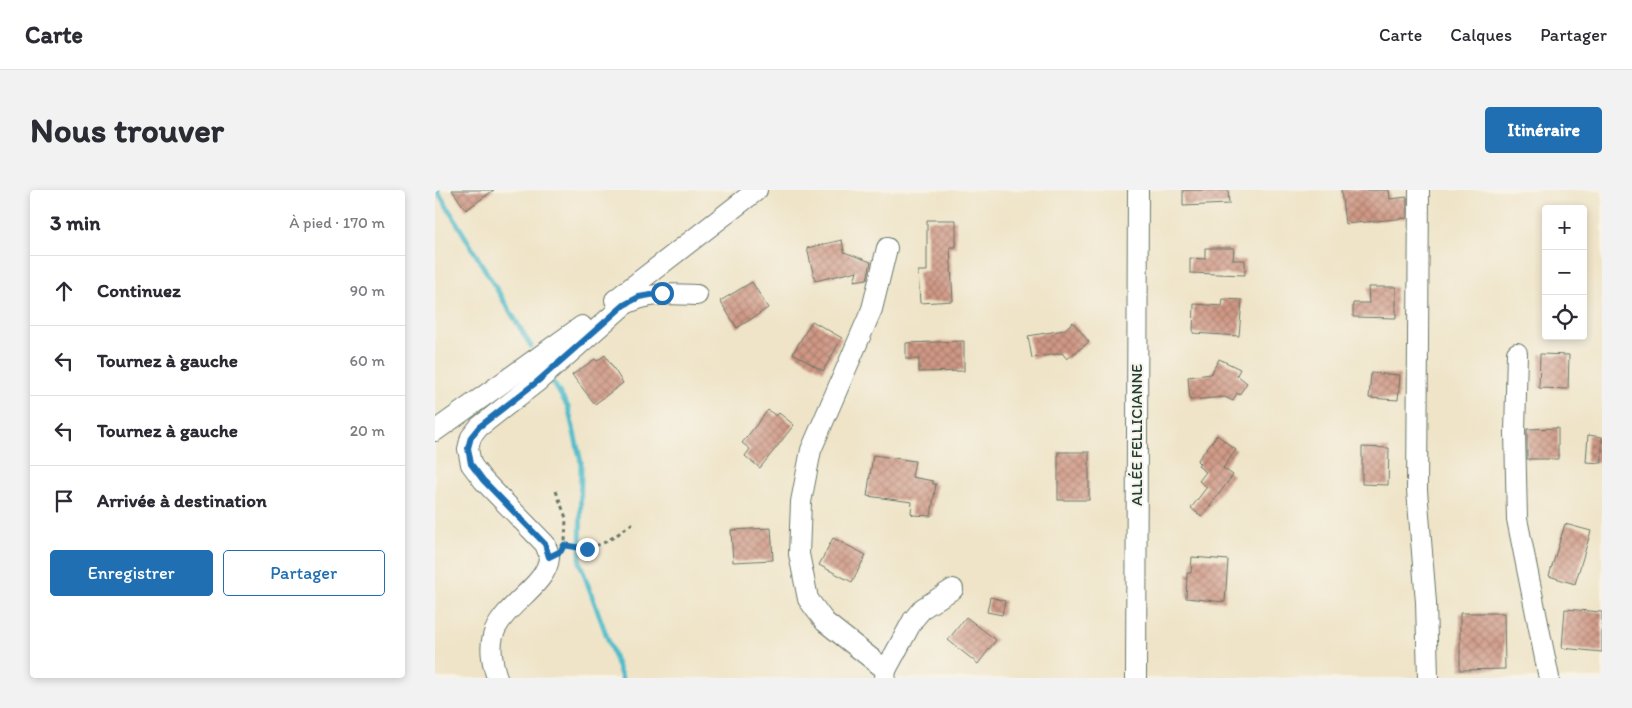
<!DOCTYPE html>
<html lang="fr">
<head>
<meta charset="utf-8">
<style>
  body { margin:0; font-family:Itim,sans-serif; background:#f2f2f3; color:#2b2b33 }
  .controls { position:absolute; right:15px; top:15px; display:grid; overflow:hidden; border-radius:5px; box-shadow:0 2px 8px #0003 }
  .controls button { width:45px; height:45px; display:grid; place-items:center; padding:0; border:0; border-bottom:1px solid #e1e1e2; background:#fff; color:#2b2b33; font:25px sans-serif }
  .stop { position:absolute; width:15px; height:15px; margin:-11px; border:4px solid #1f6fb2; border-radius:50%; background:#fff }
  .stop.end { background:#1f6fb2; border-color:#fff; box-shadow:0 1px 5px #0008 }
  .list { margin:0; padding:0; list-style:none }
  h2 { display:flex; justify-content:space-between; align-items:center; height:65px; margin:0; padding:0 20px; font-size:21px }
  h2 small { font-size:16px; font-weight:400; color:#7c7c81 }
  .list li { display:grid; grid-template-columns:32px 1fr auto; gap:15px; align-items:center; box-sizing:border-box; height:70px; padding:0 20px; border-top:1px solid #e1e1e2 }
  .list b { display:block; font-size:19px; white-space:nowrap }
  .list em { font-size:16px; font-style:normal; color:#7c7c81 }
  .actions { display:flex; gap:10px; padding:15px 20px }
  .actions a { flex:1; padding:11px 0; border:1px solid #1f6fb2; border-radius:5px; text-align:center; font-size:18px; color:#1f6fb2 }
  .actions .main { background:#1f6fb2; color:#fff }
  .icon { flex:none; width:28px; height:28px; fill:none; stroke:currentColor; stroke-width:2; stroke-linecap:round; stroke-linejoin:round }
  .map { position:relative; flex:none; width:1167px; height:488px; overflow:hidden; border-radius:5px }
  header { display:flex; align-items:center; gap:30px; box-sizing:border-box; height:70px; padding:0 25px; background:#fff; border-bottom:1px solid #e1e1e2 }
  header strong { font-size:24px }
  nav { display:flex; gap:28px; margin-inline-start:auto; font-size:18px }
  .intro { display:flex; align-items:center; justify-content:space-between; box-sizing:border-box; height:120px; padding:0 30px }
  h1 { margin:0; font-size:35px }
  .button { padding:12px 22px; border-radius:5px; background:#1f6fb2; color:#fff; font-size:18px; font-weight:700 }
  main { display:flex; gap:30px; padding:0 30px }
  aside { flex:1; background:#fff; border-radius:5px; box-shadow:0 2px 8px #0003 }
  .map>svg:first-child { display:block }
</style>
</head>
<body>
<header>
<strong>Carte</strong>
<nav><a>Carte</a><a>Calques</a><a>Partager</a></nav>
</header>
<div class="intro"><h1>Nous trouver</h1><a class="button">Itinéraire</a></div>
<main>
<aside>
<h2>3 min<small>À pied · 170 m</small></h2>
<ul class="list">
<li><svg class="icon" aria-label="ahead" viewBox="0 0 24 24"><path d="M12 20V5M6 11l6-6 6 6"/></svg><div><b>Continuez</b></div><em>90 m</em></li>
<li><svg class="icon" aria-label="left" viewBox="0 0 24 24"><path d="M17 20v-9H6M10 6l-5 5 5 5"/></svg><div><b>Tournez à gauche</b></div><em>60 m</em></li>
<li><svg class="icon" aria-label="left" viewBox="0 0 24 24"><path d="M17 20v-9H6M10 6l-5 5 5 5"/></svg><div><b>Tournez à gauche</b></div><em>20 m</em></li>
<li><svg class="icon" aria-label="arrive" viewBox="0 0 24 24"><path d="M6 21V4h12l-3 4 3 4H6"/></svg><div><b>Arrivée à destination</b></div></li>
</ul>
<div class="actions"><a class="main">Enregistrer</a><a>Partager</a></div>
</aside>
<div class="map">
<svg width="1167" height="488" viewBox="0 0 1167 488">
  <defs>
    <pattern id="building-cross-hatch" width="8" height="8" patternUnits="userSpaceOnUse" patternTransform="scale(1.25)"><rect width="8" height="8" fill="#d09885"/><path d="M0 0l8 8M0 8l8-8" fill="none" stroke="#a87d6e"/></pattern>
  </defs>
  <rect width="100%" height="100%" fill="#f7f3e8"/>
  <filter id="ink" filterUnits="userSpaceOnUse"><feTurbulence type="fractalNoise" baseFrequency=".02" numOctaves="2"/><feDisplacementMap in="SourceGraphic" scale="10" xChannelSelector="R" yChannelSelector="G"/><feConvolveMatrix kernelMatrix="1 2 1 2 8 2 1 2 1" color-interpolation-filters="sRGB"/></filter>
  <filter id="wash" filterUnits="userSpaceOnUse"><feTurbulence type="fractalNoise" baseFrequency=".0096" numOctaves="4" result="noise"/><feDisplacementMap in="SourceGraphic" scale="20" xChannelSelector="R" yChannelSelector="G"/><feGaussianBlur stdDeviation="1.12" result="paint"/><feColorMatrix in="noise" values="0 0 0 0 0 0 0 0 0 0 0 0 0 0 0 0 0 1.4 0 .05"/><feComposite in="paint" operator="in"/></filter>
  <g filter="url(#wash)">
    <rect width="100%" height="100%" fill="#efe4c8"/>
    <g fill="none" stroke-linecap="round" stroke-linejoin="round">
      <g stroke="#4fbcca" stroke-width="5">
        <path d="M2 0 96 156"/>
        <path d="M118 192 133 217 146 272 145 373 187 488"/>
      </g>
    </g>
    <g id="blocks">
      <g fill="url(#building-cross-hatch)">
        <path d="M17 0H59L31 20Z"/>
        <path d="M748 0H793L794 14 748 16Z"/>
        <path d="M906 0H954L955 9 972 7V28L910 34Z"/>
        <path d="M492 30H521V57H515L518 111 485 113 483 81H492Z"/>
        <path d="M407 50 409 62 436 72 432 89 419 91 422 81 380 91 372 58Z"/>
        <path d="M770 58H799L798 70H810V85L755 83V68L770 69Z"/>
        <path d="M317 92 333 118 302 138 285 111Z"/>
        <path d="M933 97H961V128L918 127V113H934Z"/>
        <path d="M788 109 807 110 804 146 758 143 759 114 787 116Z"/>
        <path d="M377 131 407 148 388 181 358 163Z"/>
        <path d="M638 132 654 152 632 169 627 163 597 168 593 146 629 140Z"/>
        <path d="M529 151V181L484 182V169H471V153Z"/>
        <path d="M1105 164 1134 165 1133 199 1104 198Z"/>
        <path d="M170 165 188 193 160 214 137 185 160 169 162 171Z"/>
        <path d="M784 169 805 179 802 185 812 193 804 205 802 203 798 211 790 207 755 210 753 187 776 184Z"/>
        <path d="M936 183 965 185 963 210 934 208Z"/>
        <path d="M333 220 341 226 344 223 359 235 325 278 310 266 315 259 307 253Z"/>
        <path d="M1123 238V269H1092V239Z"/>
        <path d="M782 245 801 260 788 278 798 285 767 327 756 318 772 297 764 291 771 282 763 276 765 274 762 271Z"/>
        <path d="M1153 245 1167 247V273L1151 272Z"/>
        <path d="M927 257 954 258 953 295 927 294Z"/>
        <rect x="623" y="262" width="31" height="48"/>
        <path d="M438 265 480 271 477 287 498 291V294H501L496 326 478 325 476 323 477 312 432 306Z"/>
        <path d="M1130 334 1156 341 1140 394 1114 386Z"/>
        <path d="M336 338 338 370 298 372 296 340Z"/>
        <path d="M398 348 431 365 417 392 384 375Z"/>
        <path d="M757 367 793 370 790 412 751 408 752 383H756Z"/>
        <path d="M555 407 570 411 567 425 552 422Z"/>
        <path d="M1130 419 1167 422V462L1127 458Z"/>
        <path d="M1025 423H1069L1070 479 1025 480Z"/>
        <path d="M531 427 561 450 543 474 513 450Z"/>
      </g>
    </g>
  </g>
  <g filter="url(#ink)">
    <use href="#blocks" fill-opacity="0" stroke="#687768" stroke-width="1"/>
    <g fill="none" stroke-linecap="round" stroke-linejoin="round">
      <g stroke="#687768" stroke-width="22">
        <g id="minor">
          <path d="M984 0 982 300 991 412 993 488"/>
          <path d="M180 110 322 0"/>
          <path d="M1082 163 1080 242 1082 329 1114 488"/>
          <path d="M0 241 147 136"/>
          <path d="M451 480 390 432 373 409 364 364 366 312 376 260 437 119 452 58"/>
          <path d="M62 488C58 475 54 460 58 446 66 416 112 396 114 368 115 364 111 358 110 354L48 290 36 274 33 259 36 247 44 237 103 191 189 115C213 102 235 104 262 105"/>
          <path d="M450 488 451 480 478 430 488 418 518 399"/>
          <path d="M701 488 703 1"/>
        </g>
      </g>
      <g stroke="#687768" stroke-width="3" stroke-dasharray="4 4" stroke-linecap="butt">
        <path d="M121 301 131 328 130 352"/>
        <path d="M129 355C162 362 172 352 198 333"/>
      </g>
      <use href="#minor" stroke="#fff" stroke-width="20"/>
    </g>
  </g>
  <g fill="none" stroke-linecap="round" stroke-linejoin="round" filter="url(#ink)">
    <path stroke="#1f6fb2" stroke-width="6" d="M152 359 129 355 126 361 114 367 110 354 48 290 36 274 33 258 36 247 44 237 103 191 189 115 204 107 227 103"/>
  </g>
  <g text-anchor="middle" stroke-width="4" stroke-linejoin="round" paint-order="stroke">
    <g font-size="16" fill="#1f3d34" stroke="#f7f3e8">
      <text transform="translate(701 245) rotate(-90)" y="6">ALLÉE FELLICIANNE</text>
    </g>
  </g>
</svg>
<div class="controls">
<button>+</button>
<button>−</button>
<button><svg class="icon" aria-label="locate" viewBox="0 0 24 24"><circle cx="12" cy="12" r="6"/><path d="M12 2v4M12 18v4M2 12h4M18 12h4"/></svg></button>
</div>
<div class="stop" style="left:227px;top:103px"></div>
<div class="stop end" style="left:152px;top:359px"></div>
</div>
</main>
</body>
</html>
